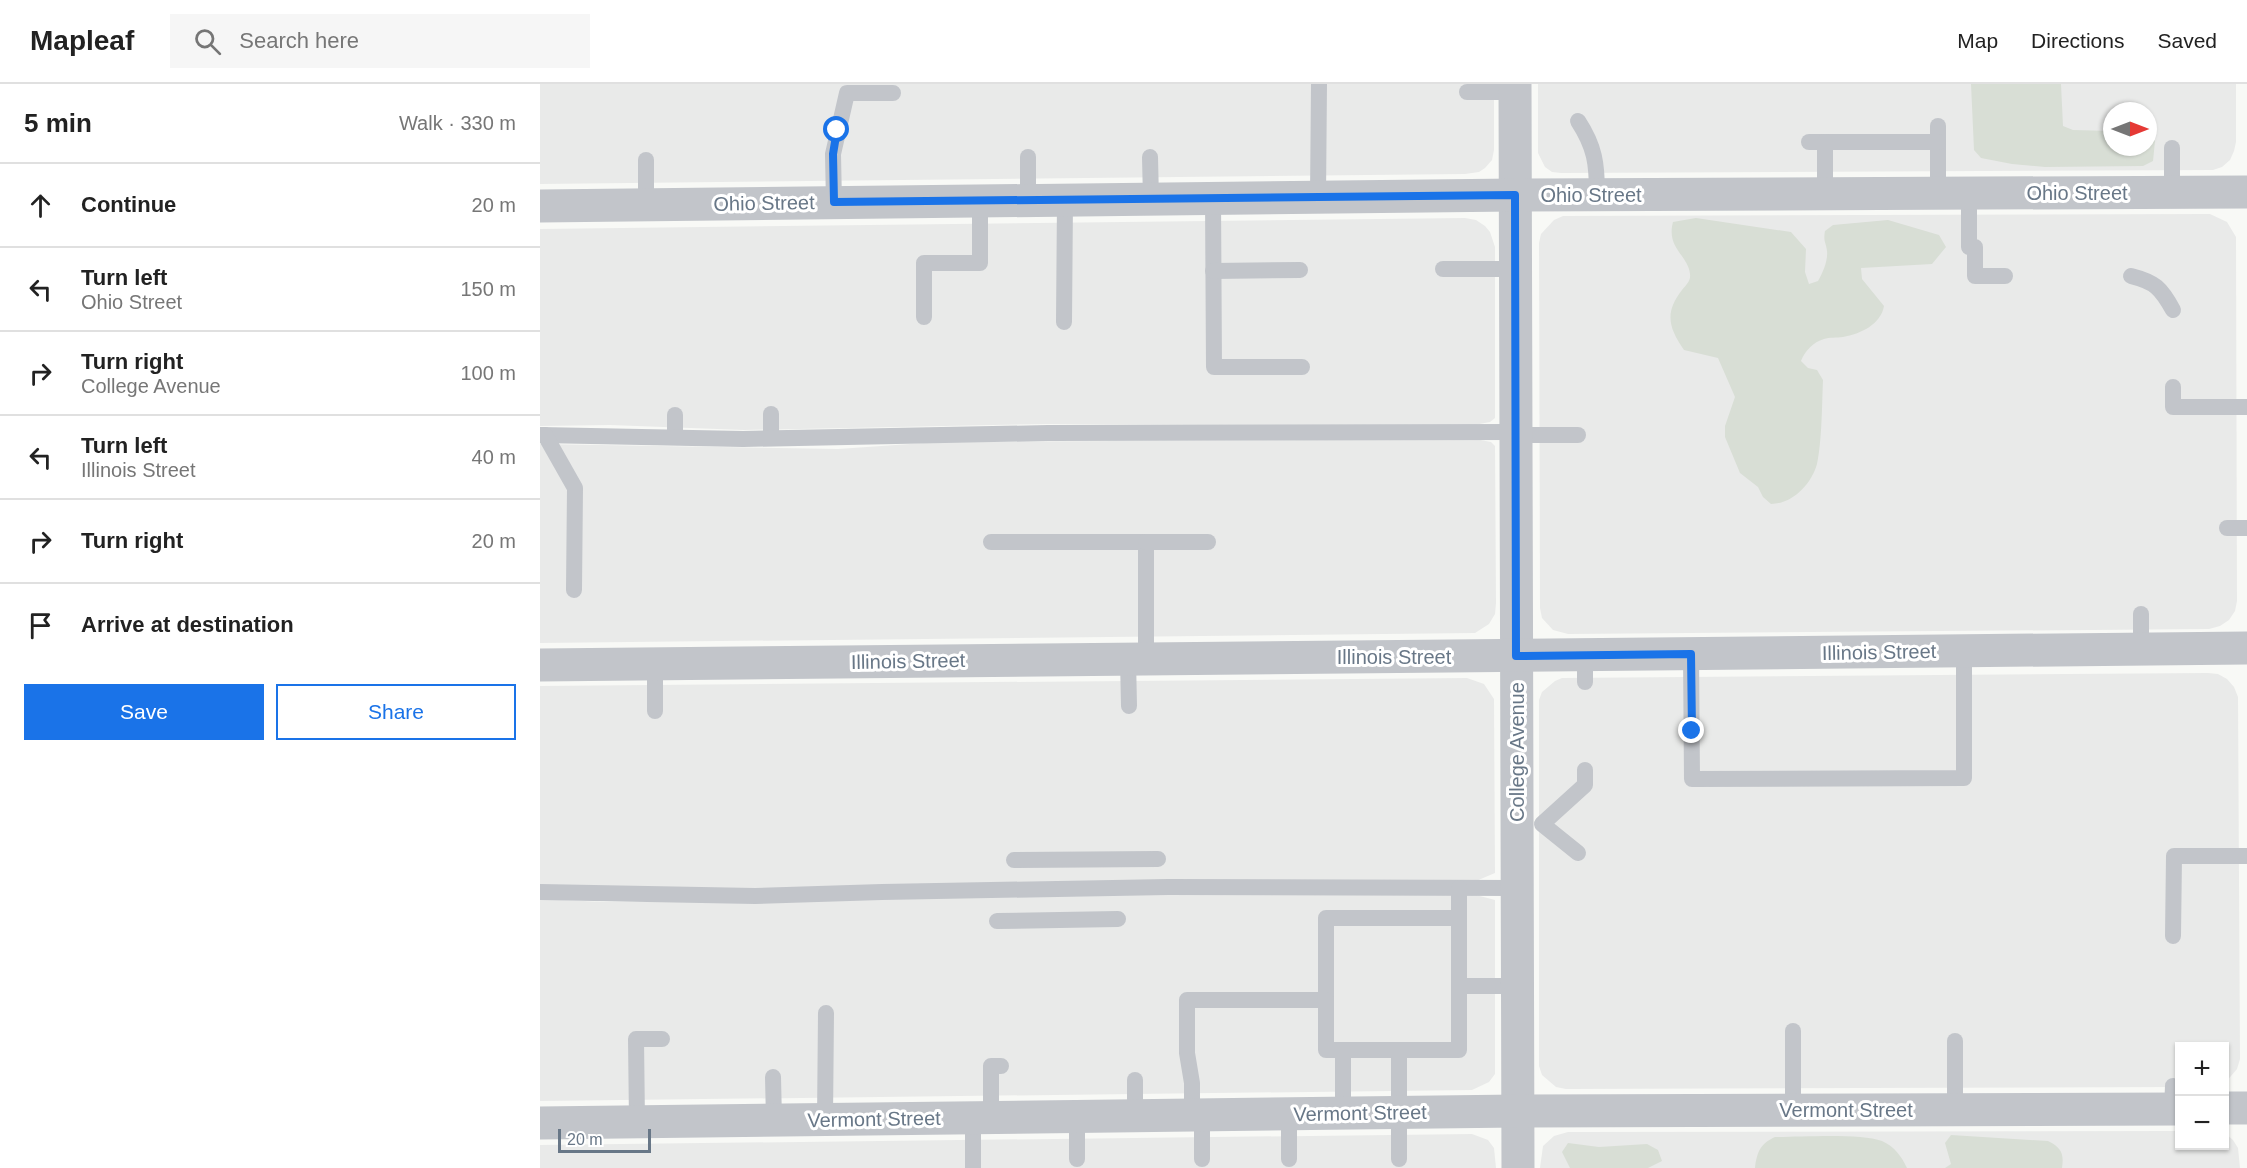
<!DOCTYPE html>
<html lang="en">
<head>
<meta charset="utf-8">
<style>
  body { margin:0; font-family:Helvetica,sans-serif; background:#f6f6f6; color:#222 }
  .controls { position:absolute; right:18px; bottom:18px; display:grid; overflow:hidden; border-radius:0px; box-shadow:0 2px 4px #0004 }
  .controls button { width:54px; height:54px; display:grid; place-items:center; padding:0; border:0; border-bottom:2px solid #e0e0e0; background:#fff; color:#222; font:30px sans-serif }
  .compass { position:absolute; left:1563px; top:18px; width:54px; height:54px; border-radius:50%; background:#fff; box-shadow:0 2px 4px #0004; rotate:90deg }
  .scale { position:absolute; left:18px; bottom:15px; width:93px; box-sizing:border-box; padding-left:6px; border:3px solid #687787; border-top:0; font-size:16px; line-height:21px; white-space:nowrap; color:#687787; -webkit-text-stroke:4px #fff; paint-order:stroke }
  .stop { position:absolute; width:18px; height:18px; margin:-14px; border:4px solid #1a73e8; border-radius:50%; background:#fff }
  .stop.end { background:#1a73e8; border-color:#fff; box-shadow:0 2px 6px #0008 }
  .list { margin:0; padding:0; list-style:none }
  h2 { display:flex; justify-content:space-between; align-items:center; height:78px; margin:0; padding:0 24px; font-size:26px }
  h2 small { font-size:20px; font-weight:400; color:#767676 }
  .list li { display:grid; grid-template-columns:39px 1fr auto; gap:18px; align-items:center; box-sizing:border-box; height:84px; padding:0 24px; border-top:2px solid #e0e0e0 }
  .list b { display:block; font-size:22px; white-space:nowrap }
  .list p { margin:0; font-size:20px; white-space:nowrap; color:#767676 }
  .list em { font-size:20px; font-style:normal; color:#767676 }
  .actions { display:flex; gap:12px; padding:18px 24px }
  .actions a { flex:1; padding:14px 0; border:2px solid #1a73e8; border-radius:0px; text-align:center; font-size:21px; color:#1a73e8 }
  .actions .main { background:#1a73e8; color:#fff }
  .icon { flex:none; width:33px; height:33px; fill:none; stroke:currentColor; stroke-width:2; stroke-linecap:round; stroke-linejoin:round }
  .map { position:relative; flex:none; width:1707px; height:1084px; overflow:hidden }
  header { display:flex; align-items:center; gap:36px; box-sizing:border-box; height:84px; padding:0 30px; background:#fff; border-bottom:2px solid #e0e0e0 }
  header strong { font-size:28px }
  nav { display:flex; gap:33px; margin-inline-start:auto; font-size:21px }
  .search { width:420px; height:54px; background:#f6f6f6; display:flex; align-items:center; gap:15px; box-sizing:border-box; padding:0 21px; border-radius:0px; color:#767676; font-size:22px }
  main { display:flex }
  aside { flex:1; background:#fff }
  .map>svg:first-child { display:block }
</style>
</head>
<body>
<header>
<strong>Mapleaf</strong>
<div class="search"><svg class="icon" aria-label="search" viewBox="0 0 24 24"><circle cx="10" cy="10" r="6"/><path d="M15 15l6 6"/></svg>Search here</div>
<nav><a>Map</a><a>Directions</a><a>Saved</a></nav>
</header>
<main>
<aside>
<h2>5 min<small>Walk · 330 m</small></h2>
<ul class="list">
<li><svg class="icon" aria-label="ahead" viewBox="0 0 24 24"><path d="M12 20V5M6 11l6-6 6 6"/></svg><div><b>Continue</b></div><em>20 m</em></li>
<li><svg class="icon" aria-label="left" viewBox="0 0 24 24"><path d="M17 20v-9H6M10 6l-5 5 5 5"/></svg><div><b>Turn left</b><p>Ohio Street</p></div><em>150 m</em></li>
<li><svg class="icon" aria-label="right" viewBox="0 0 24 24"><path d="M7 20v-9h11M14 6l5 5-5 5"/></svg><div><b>Turn right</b><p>College Avenue</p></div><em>100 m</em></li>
<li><svg class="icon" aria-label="left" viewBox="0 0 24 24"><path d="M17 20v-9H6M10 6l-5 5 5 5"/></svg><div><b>Turn left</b><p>Illinois Street</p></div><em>40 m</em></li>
<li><svg class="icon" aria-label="right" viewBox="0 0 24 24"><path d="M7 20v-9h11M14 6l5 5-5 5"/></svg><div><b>Turn right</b></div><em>20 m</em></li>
<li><svg class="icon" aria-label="arrive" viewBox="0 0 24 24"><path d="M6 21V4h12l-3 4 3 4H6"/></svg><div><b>Arrive at destination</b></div></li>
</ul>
<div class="actions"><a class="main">Save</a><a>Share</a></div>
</aside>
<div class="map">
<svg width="1707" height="1084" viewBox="0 0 1707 1084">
  <rect width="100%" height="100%" fill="#f8f9f6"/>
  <g fill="#e9eae9" fill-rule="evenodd">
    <path d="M0 0H954V66L952 76 945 84 939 88 925 90 0 100Z"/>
    <path d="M998 0H1696V58L1694 67 1690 76 1682 83 1673 86 1021 89 1012 88 1005 83 998 69ZM1572 27H1608V63H1572Z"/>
    <path d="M1670 130 1687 138 1696 153 1697 517 1695 527 1689 536 1680 542 1669 545 1028 550 1013 546 1002 534 1000 524 999 159 1001 150 1014 136 1023 132Z"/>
    <path d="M925 134 936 136 945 142 950 148 955 163V334L950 338 934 341 805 342 507 340 204 346 70 341 0 342V145Z"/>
    <path d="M935 355 951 358 955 362 956 519 955 530 949 540 935 549 0 559V360L298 365 399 358Z"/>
    <path d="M1668 589 1678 590 1687 595 1694 603 1698 613 1700 975 1697 985 1685 999 1684 962H1640L1639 1003 1026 1005 1016 1003 1002 991 999 982V616L1002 608 1015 597 1022 594Z"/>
    <path d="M927 594 944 600 954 615 955 789 936 797 215 806 0 801V602Z"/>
    <path d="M627 809 936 811 955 816V990L949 998 932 1006 0 1017V815L64 818H216Z"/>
    <path d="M1639 1047 1640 1062H1684L1686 1050 1693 1056 1698 1064 1700 1084H1000L1003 1062 1014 1052 1028 1048Z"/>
    <path d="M932 1050 948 1056 954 1064 956 1084H0V1061Z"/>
  </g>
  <g fill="#d8ded5">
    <path d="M1431 0H1521L1523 42 1533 46 1572 47V63H1608V48L1615 57 1613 77 1603 82 1505 83 1472 80 1441 74 1434 66Z"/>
    <path d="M1156 134 1251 148 1266 165 1265 188 1269 200 1278 197C1283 188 1288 177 1287 167 1286 158 1283 158 1285 147L1293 141 1348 136 1399 151 1406 163 1392 180 1321 184 1322 195 1344 222C1341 240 1321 250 1303 253 1297 254 1289 253 1284 255 1273 258 1265 267 1261 277L1268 284 1277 286 1283 296C1282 319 1282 358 1277 380 1271 401 1252 420 1231 420L1223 413 1218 403 1200 389 1185 353V342L1195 313 1178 274 1144 266C1129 244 1124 229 1142 206 1146 201 1151 197 1150 190 1148 171 1126 164 1133 138Z"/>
    <path d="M1411 1051 1508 1057C1522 1064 1524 1070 1522 1084H1405L1411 1080 1405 1059Z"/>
    <path d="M1235 1053C1261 1053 1321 1049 1342 1057 1354 1062 1362 1073 1367 1084H1215C1217 1068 1220 1060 1235 1053Z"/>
    <path d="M1028 1059 1059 1063 1107 1060 1118 1066 1122 1077 1108 1084H1030L1022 1068Z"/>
  </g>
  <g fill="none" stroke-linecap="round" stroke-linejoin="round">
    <g stroke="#c2c5ca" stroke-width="16">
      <path d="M927 8H975"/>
      <path d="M1038 37C1055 63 1057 80 1057 110"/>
      <path d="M1398 42V109"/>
      <path d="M1269 58H1398"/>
      <path d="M1285 58V110"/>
      <path d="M1632 64V108"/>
      <path d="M488 73V116"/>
      <path d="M610 73 611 115"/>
      <path d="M106 76V121"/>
      <path d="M1429 109V163H1435V192H1465"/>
      <path d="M778 113 779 0"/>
      <path d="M673 114 674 283H762"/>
      <path d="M294 119 293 70 307 9H353"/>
      <path d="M903 185H975"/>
      <path d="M673 187 760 186"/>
      <path d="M1591 192C1615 198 1621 204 1633 226"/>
      <path d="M384 233V179H440V117"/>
      <path d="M524 238 525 116"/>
      <path d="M1633 303V323H1707"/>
      <path d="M231 330V354"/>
      <path d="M135 331V353"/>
      <path d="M0 351 203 355 508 349 976 348"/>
      <path d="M5 351 35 404 34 506"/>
      <path d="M976 351H1038"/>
      <path d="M1687 444H1707"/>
      <path d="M451 458H606V575"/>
      <path d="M606 458H668"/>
      <path d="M1601 530V565"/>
      <path d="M1151 570 1152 695 1424 694V567"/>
      <path d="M1045 571V598"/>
      <path d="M588 575 589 622"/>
      <path d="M115 579V627"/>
      <path d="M1038 769 1002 740 1045 701V686"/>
      <path d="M474 776 618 775"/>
      <path d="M0 808 215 812 342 808 628 803 977 804"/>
      <path d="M457 837 578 835"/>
      <path d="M1633 852 1634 772H1707"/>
      <path d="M919 902H977"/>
      <path d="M786 916V834H919"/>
      <path d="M803 966V1029"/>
      <path d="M859 966V1075"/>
      <path d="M233 993 234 1036"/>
      <path d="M595 996V1032"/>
      <path d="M1415 1025V957"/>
      <path d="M1632 1025 1633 1002"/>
      <path d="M1253 1026V947"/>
      <path d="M749 1030V1075"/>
      <path d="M652 1031V999L647 969V916H786V966H919V804"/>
      <path d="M662 1031V1075"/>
      <path d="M537 1033V1075"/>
      <path d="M451 1034V982H461"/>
      <path d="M285 1036 286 929"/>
      <path d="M97 1038 96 955H122"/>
      <path d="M433 1084V1034"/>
    </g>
    <g stroke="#c2c5ca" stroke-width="33">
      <path d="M975 0 978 1084"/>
      <path d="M0 122 975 111 1707 108"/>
      <path d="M0 581 1707 564"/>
      <path d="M1684 1024H1707"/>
      <path d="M0 1039 978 1027 1640 1025"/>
    </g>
  </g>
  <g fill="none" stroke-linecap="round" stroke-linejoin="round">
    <path stroke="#1a73e8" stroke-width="8" d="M297 46 293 70 294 118 975 111 976 572 1151 570 1152 647"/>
  </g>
  <g text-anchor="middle" stroke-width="6" stroke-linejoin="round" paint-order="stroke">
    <g font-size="20" fill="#687787" stroke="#fff">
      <text x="1537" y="116">Ohio Street</text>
      <text x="1051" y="118">Ohio Street</text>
      <text transform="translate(224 119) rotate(-1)" y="7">Ohio Street</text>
      <text transform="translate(1339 568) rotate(-1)" y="7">Illinois Street</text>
      <text x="854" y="580">Illinois Street</text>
      <text transform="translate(368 577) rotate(-1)" y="7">Illinois Street</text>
      <text transform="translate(977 668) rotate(-90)" y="7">College Avenue</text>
      <text x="1306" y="1033">Vermont Street</text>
      <text transform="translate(820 1029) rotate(-1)" y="7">Vermont Street</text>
      <text transform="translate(334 1035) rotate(-1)" y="7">Vermont Street</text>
    </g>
  </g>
</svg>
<div class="controls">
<button>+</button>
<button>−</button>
</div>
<svg class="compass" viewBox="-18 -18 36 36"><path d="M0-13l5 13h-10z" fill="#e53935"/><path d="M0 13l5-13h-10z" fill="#767676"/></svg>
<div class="scale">20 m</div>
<div class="stop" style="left:297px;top:46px"></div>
<div class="stop end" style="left:1152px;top:647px"></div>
</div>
</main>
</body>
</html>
